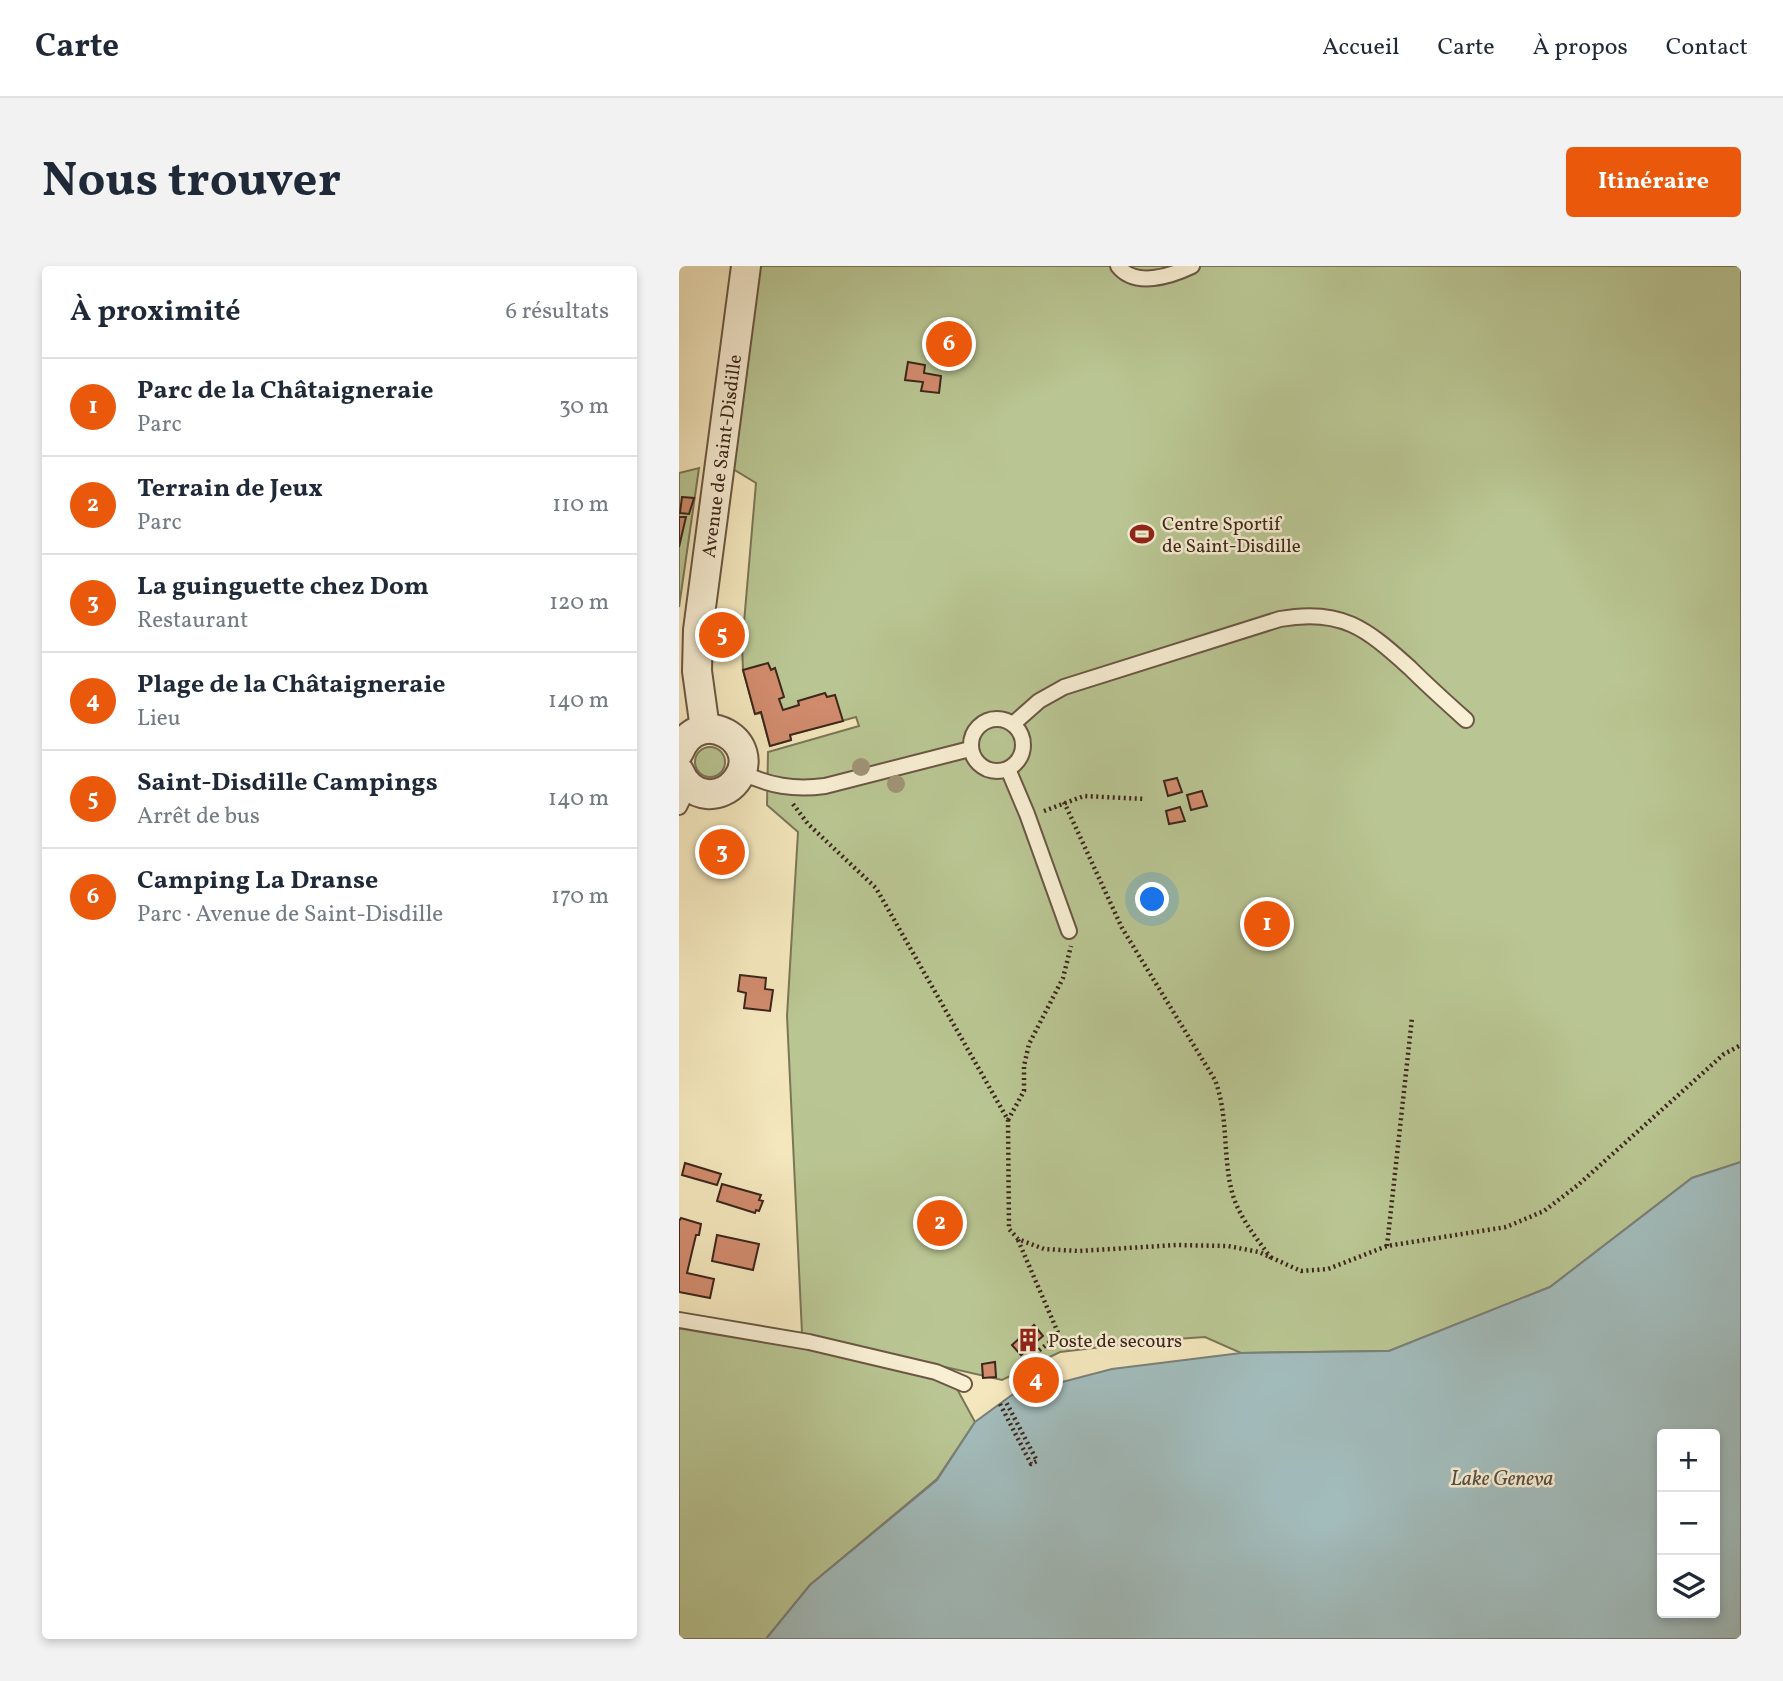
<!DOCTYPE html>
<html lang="fr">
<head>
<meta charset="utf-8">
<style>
  body { margin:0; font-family:Vollkorn,serif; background:#f2f2f3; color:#1f2937 }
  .controls { position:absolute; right:21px; bottom:21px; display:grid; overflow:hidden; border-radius:7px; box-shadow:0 4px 10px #0003 }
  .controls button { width:63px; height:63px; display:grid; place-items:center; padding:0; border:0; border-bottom:2px solid #e0e1e3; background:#fff; color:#1f2937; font:35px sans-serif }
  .you { position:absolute; left:474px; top:634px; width:24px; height:24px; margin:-18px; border:5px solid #fff; border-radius:50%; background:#1a73e8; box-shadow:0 0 0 10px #1a73e833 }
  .badge { display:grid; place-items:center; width:46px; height:46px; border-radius:50%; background:#ea580c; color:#fff; font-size:23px; font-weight:700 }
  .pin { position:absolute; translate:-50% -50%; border:4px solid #fff; box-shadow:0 2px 7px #0006 }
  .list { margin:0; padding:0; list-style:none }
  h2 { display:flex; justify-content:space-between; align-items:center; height:91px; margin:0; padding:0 28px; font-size:30px }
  h2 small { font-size:23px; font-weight:400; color:#747a83 }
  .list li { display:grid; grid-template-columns:46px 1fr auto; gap:21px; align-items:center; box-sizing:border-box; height:98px; padding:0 28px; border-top:2px solid #e0e1e3 }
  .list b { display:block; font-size:26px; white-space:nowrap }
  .list p { margin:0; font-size:23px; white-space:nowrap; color:#747a83 }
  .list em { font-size:23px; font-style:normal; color:#747a83 }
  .icon { flex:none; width:38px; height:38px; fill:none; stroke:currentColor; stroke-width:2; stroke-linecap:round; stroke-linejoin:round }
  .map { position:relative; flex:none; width:1062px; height:1373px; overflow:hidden; border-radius:7px }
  header { display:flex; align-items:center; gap:42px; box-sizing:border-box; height:98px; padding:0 35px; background:#fff; border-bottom:2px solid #e0e1e3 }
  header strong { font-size:33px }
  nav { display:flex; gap:38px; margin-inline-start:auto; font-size:24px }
  .intro { display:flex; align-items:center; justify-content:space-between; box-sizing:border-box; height:168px; padding:0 42px }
  h1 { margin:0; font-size:49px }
  .button { padding:18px 32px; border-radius:7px; background:#ea580c; color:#fff; font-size:24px; font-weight:700 }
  main { display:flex; gap:42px; padding:0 42px }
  aside { flex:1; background:#fff; border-radius:7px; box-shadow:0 4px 10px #0003 }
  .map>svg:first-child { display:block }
</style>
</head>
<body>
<header>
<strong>Carte</strong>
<nav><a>Accueil</a><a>Carte</a><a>À propos</a><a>Contact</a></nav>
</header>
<div class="intro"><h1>Nous trouver</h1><a class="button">Itinéraire</a></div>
<main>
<aside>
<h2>À proximité<small>6 résultats</small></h2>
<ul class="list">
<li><span class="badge">1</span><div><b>Parc de la Châtaigneraie</b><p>Parc</p></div><em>30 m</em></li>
<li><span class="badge">2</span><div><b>Terrain de Jeux</b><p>Parc</p></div><em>110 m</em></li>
<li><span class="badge">3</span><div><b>La guinguette chez Dom</b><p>Restaurant</p></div><em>120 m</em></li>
<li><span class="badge">4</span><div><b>Plage de la Châtaigneraie</b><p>Lieu</p></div><em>140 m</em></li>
<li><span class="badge">5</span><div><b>Saint-Disdille Campings</b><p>Arrêt de bus</p></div><em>140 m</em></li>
<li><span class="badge">6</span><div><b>Camping La Dranse</b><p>Parc · Avenue de Saint-Disdille</p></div><em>170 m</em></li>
</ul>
</aside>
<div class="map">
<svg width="1062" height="1373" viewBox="0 0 1062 1373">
  <rect width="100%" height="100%" fill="#f4e7bd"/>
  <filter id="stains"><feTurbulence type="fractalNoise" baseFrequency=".00286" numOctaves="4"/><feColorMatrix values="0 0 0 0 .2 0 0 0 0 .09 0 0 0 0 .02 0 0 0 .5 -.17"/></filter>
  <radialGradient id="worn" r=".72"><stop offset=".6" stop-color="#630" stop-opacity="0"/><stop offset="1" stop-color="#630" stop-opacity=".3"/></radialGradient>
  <g fill="#b9c693" stroke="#7b7658" stroke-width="2">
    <path d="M81 0H1062V896L1013 912 871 1021 710 1085 562 1087 526 1071 482 1074 381 1086 323 1114 266 1101 296 1156 258 1213 131 1319 87 1373H0V1056L123 1067 108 750 119 566 88 539 89 486 180 460 177 451 111 469 112 474 91 480 82 447 76 448 64 404 63 380 77 217 54 203Z"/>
    <path d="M20 202 0 341V207Z"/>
    <circle cx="31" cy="496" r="15"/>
  </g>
  <path fill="#a2bcbc" stroke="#7a807c" stroke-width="2" fill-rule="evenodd" d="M1062 896V1373H87L131 1319 258 1214 296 1156 333 1129 433 1103 562 1087 710 1085 871 1021 1013 912ZM983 1168H1036V1347H983Z"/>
  <g fill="#d18c6e" stroke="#3d271c" stroke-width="2">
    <path d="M229 96 246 99 245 107 262 110 260 127 242 125 244 116 226 114Z"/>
    <path d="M3 231 15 232 10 248 1 247Z"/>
    <path d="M0 251H7L0 281Z"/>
    <path d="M89 397 92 404 96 402 105 431 100 433 104 444 120 439 119 435 146 427 148 431 156 429 164 455 111 469 112 474 91 480 82 446 76 448 64 404Z"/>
    <path d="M498 512 503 526 489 530 485 515Z"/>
    <path d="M523 525 528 540 512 544 508 529Z"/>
    <path d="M501 541 506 555 490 558 487 545Z"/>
    <path d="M61 709 87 712 86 723 94 724 91 745 65 742 67 727 59 725Z"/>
    <path d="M6 897 42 908 38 919 3 909Z"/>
    <path d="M43 918 82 929 80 934 84 935 80 945 77 944 76 947 38 935Z"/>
    <path d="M2 952 22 958 20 969H17L8 1007 35 1013 31 1032 0 1026V955Z"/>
    <path d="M38 969 80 978 74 1004 33 995Z"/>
    <path d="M355 1059 364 1070 342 1089 333 1079Z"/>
    <path d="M316 1096 317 1111 304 1112 303 1098Z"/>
  </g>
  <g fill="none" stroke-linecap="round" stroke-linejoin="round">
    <g stroke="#6b5744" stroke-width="18">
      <g id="lane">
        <path d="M439 0C456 22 492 10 513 0"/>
        <circle cx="318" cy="479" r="26"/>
        <path d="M334 458 360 435 385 421 601 353C662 342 687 362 731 402 749 420 768 437 787 454"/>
        <path d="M329 503 348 548 390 665"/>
        <path d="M62 506C90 520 115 524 146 520L291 483"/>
        <path d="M0 541 5 531 15 524"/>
        <path d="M0 1054 130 1076 257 1106 285 1118"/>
      </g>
    </g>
    <g stroke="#6b5744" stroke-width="32">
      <g id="street">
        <path id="s1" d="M26 463 18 405 19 364 67 0"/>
        <path d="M0 486C20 436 87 477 57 515 50 524 39 529 28 528 14 527 5 517 0 505"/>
      </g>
    </g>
    <g stroke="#3d271c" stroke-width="4.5" stroke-dasharray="2 3.5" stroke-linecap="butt">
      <path d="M385 536 443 662 536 814C549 848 544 887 552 922 558 949 576 970 592 992"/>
      <path d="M114 538 129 558 197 622 329 854 330 963 339 973 365 983 400 985 497 979 549 980 580 986 622 1005 649 1003 708 980 827 961 865 945 899 919 1045 788 1062 779"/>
      <path d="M365 545 405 530 466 533"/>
      <path d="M329 854 345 825V800L350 778 384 712 392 680"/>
      <path d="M339 974 380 1069 350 1092 352 1100"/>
      <path d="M708 980 733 752"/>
      <path d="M321 1138 352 1198 358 1195 326 1134"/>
    </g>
    <use href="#lane" stroke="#f8efd4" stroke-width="14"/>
    <use href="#street" stroke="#f8efd4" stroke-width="28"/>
  </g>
  <g fill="#a09375">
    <circle cx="182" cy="501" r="9"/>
    <circle cx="217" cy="518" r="9"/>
  </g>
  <defs>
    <g id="stadium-bare" transform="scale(1.89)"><path d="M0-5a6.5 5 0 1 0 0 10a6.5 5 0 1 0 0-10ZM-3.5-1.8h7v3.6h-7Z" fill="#8f2418" stroke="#f8efd4" stroke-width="2.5" paint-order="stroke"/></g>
    <g id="building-bare" transform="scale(1.89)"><path d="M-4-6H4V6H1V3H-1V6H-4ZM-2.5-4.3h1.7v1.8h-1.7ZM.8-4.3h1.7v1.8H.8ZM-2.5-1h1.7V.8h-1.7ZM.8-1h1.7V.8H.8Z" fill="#8f2418" stroke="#f8efd4" stroke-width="2.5" paint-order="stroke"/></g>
  </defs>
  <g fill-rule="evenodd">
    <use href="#stadium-bare" x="463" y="268"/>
    <use href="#building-bare" x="349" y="1074"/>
  </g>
  <g text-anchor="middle" stroke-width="5" stroke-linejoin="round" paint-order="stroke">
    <g font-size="19" fill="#3d271c" stroke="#f8efd4">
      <text dy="7" stroke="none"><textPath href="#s1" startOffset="275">Avenue de Saint-Disdille</textPath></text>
    </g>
    <g font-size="19" fill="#3d271c" stroke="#f8efd4" text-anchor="start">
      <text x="483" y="264">Centre Sportif<tspan x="483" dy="22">de Saint-Disdille</tspan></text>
      <text x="369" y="1081">Poste de secours</text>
    </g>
    <g font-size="21" font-style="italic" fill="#564c44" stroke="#f8efd4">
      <text x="823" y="1219">Lake Geneva</text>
    </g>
  </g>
  <rect width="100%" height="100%" filter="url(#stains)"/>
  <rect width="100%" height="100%" fill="url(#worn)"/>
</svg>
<div class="controls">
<button>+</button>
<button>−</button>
<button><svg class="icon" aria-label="layers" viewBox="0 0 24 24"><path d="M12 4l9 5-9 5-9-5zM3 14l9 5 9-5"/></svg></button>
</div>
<div class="you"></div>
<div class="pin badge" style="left:588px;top:658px">1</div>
<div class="pin badge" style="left:261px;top:957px">2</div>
<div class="pin badge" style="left:43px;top:586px">3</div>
<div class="pin badge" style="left:357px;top:1114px">4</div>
<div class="pin badge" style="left:43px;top:369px">5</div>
<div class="pin badge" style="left:270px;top:78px">6</div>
</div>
</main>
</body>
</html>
